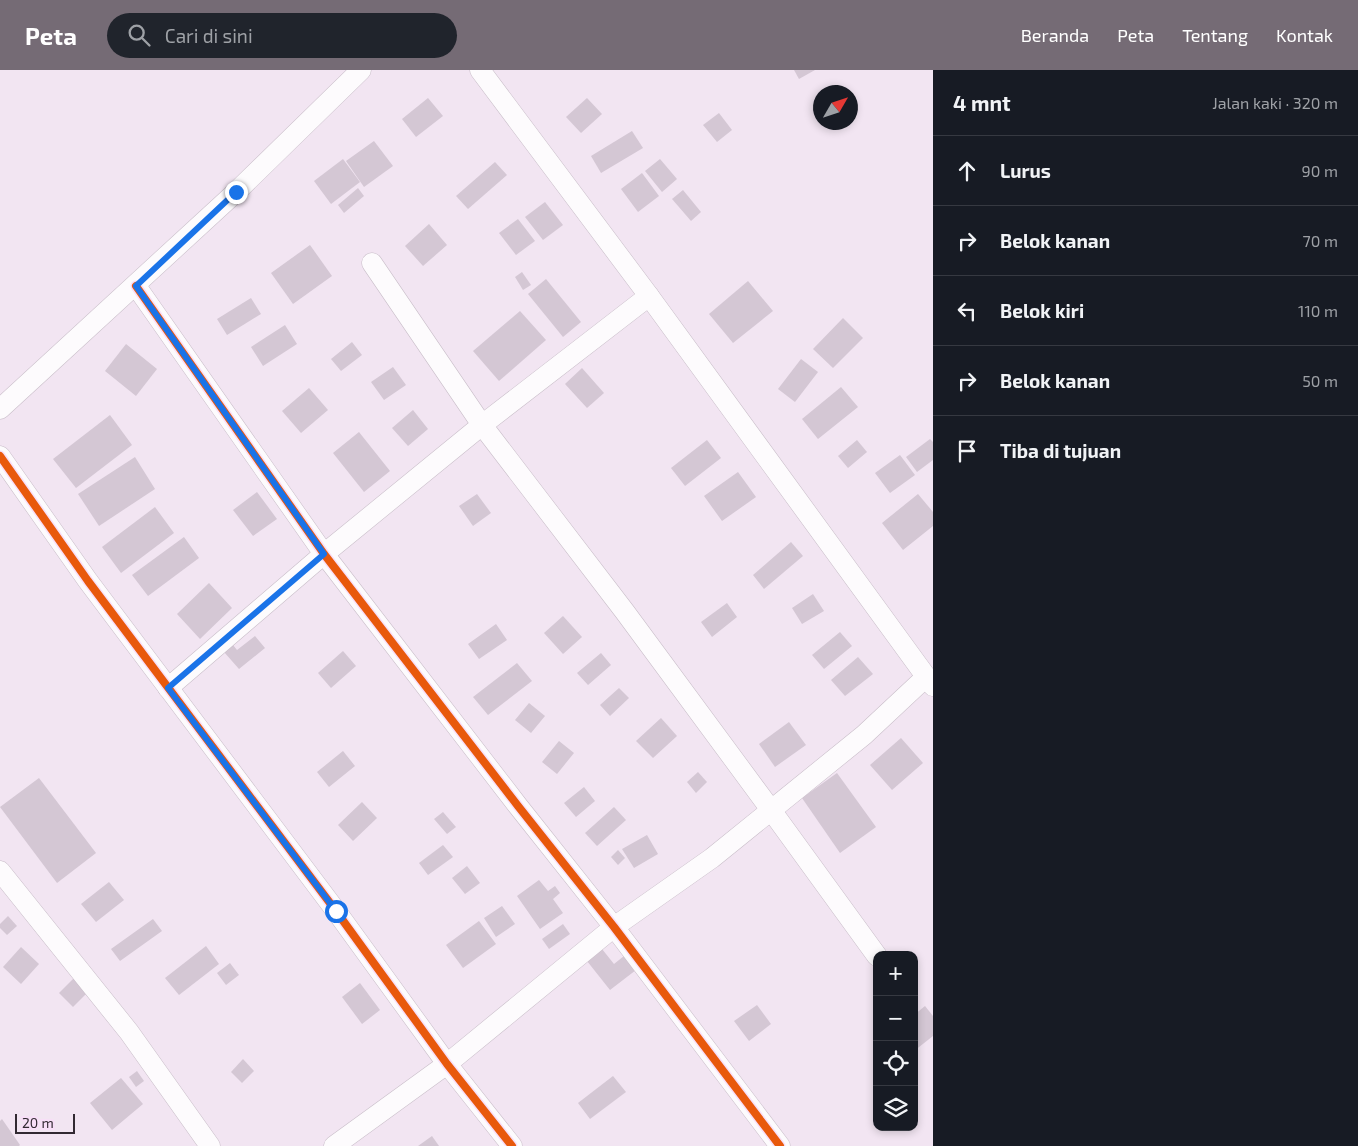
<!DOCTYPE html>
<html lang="id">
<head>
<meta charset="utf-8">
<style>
  body { margin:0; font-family:"Exo 2",sans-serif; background:#20242c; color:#f1f3f6 }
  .controls { position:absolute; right:15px; bottom:15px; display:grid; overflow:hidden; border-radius:10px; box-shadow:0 2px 8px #0003 }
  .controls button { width:45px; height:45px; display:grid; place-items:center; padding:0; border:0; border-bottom:1px solid #363941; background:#171b24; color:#f1f3f6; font:25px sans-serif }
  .compass { position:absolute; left:813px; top:15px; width:45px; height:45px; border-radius:50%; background:#171b24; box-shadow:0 2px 8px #0003; rotate:51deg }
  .scale { position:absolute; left:15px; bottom:12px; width:60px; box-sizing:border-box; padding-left:5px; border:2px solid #322932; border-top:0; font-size:14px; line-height:18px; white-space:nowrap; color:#322932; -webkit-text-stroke:4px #f8dff8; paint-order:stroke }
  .stop { position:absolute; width:15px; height:15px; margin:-11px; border:4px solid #1a73e8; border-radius:50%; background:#fff }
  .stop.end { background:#1a73e8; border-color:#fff; box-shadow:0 1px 5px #0008 }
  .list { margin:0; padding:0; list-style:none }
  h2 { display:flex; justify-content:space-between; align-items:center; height:65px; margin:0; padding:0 20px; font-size:21px }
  h2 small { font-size:16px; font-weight:400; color:#9ea1a6 }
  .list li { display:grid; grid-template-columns:32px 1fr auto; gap:15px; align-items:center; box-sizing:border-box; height:70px; padding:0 20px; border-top:1px solid #363941 }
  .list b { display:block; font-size:19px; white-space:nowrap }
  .list em { font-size:16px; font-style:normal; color:#9ea1a6 }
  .icon { flex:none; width:28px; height:28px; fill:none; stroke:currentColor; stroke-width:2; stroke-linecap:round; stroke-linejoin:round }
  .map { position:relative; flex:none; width:933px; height:1076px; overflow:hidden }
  header { display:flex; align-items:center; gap:30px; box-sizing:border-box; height:70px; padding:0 25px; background:#756b75; color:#fff }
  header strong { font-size:24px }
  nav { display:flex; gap:28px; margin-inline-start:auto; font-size:18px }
  .search { width:350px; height:45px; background:#20242c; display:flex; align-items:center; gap:12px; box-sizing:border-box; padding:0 18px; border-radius:28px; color:#9ea1a6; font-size:19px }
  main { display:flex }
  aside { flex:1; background:#171b24 }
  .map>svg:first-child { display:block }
</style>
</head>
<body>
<header>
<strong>Peta</strong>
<div class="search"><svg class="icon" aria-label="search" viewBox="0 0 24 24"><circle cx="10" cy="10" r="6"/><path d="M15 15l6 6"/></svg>Cari di sini</div>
<nav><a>Beranda</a><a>Peta</a><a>Tentang</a><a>Kontak</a></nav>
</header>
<main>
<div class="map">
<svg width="933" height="1076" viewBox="0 0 933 1076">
  <rect width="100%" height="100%" fill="#f2e5f2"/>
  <g fill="#d4c7d4">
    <path d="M794 0H815L799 9Z"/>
    <path d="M428 28 443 46 416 67 402 49Z"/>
    <path d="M587 28 602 44 581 63 566 47Z"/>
    <path d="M719 43 732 60 717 72 703 55Z"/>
    <path d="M632 61 643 78 601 103 591 86Z"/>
    <path d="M374 71 393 96 364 117 346 91Z"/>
    <path d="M343 89 360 112 331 134 314 111Z"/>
    <path d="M660 89 677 109 662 122 645 101Z"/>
    <path d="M495 92 507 105 468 139 456 126Z"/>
    <path d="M642 103 659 126 638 142 621 119Z"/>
    <path d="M358 118 364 126 344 143 338 135Z"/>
    <path d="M683 120 701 142 691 151 672 129Z"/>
    <path d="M545 132 563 155 543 170 525 147Z"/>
    <path d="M518 149 535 171 516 185 499 163Z"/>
    <path d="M429 154 447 175 423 196 405 176Z"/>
    <path d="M310 175 332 206 293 234 271 203Z"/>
    <path d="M522 202 531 215 523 220 515 207Z"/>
    <path d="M546 209 581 252 563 267 528 224Z"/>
    <path d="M748 211 773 241 733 273 709 244Z"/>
    <path d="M251 228 261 244 227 265 217 249Z"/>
    <path d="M520 241 546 270 499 311 473 281Z"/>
    <path d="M843 248 863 268 833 298 813 279Z"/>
    <path d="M285 255 297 274 263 296 251 277Z"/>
    <path d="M352 272 362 285 341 301 331 289Z"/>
    <path d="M126 274 157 299 136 326 105 301Z"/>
    <path d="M801 289 818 302 795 332 778 319Z"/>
    <path d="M393 297 406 315 384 330 371 312Z"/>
    <path d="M582 298 604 323 587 338 565 314Z"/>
    <path d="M841 317 858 337 818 369 802 349Z"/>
    <path d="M309 318 328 340 301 363 282 341Z"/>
    <path d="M413 340 428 359 408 376 392 358Z"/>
    <path d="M110 345 132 375 76 418 53 389Z"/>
    <path d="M359 362 390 401 364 422 333 383Z"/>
    <path d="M930 369 933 372V390L917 402 906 387Z"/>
    <path d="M707 370 721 388 685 416 671 398Z"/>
    <path d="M857 370 867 382 848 398 838 386Z"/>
    <path d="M900 385 915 405 890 423 875 403Z"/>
    <path d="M135 387 155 419 99 456 78 424Z"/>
    <path d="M738 402 756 427 722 451 704 426Z"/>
    <path d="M257 422 277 449 253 466 233 440Z"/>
    <path d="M477 424 491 443 473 456 459 436Z"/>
    <path d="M918 424 933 442V456L903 480 882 453Z"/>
    <path d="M155 437 174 463 121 503 102 477Z"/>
    <path d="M184 467 199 488 148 526 132 505Z"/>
    <path d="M791 472 803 486 764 519 753 505Z"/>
    <path d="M209 513 232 538 200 569 177 544Z"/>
    <path d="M813 524 824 541 802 554 792 538Z"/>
    <path d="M727 533 737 547 712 567 701 552Z"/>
    <path d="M563 546 582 567 563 584 544 563Z"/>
    <path d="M496 554 507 570 479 589 468 574Z"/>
    <path d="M840 562 852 576 824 599 812 585Z"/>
    <path d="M255 566 265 578 239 599 224 582 233 575 237 580Z"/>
    <path d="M343 581 356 596 331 618 318 603Z"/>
    <path d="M601 583 611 595 588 615 577 603Z"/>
    <path d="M858 587 873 604 845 626 831 610Z"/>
    <path d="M517 593 532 611 488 645 473 627Z"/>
    <path d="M619 618 629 628 610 646 600 635Z"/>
    <path d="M529 633 545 646 531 663 515 650Z"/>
    <path d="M661 648 677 666 653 688 636 671Z"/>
    <path d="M789 652 806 675 775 697 759 674Z"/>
    <path d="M901 668 923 693 892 720 870 695Z"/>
    <path d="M559 671 574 683 557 704 542 692Z"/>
    <path d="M343 681 355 696 329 717 317 702Z"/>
    <path d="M698 702 707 712 696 723 687 712Z"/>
    <path d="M837 703 876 757 840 783 802 728Z"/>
    <path d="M39 708 96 783 57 813 0 737Z"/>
    <path d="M584 717 595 731 576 747 564 733Z"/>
    <path d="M362 732 377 748 353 771 338 755Z"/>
    <path d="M614 737 626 750 597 776 585 763Z"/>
    <path d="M443 742 456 757 447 764 434 749Z"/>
    <path d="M647 765 658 784 634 798 622 779Z"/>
    <path d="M443 775 453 787 428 805 419 793Z"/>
    <path d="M618 780 625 788 618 795 611 787Z"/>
    <path d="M467 796 480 813 465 824 452 808Z"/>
    <path d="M539 810 548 821 555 816 560 823 553 829 563 843 540 859 517 826Z"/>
    <path d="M109 812 124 830 96 852 81 834Z"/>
    <path d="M502 836 515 854 496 867 484 848Z"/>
    <path d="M8 846 17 856 7 865 0 858V854Z"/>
    <path d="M153 849 162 861 120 891 111 879Z"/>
    <path d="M479 851 496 874 463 898 446 875Z"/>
    <path d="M563 854 570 864 549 879 542 869Z"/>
    <path d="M206 876 219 894 179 925 165 908Z"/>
    <path d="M21 877 39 894 21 914 3 897Z"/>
    <path d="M602 879 614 894 624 886 636 900 610 920 587 891Z"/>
    <path d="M230 893 239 905 226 915 217 903Z"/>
    <path d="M75 907 89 921 73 937 59 923Z"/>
    <path d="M360 913 380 940 362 954 342 927Z"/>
    <path d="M757 935 771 954 749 971 734 951Z"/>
    <path d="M925 936 933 946V966L914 981V945Z"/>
    <path d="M243 989 254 1001 242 1013 231 1002Z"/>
    <path d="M137 1001 144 1011 136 1017 129 1007Z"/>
    <path d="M613 1006 626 1022 590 1049 578 1033Z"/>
    <path d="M121 1008 143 1034 112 1060 90 1033Z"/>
    <path d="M2 1049 20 1075 19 1076H0V1051Z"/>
    <path d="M432 1066 439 1076H418Z"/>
  </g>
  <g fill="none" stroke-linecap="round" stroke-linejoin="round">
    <g stroke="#c8bdc8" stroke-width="21">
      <g id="street">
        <path d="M480 0 649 226 933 616"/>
        <path d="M372 193 482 355 625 542 771 740 877 886"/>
        <path d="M136 216 324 484 518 736 614 857 780 1076"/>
        <path d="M0 339 236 122 361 0"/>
        <path d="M0 386 88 511 336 841 447 994 512 1076"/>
        <path d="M168 618 324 484 482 355 649 226"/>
        <path d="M0 801 129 962 210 1076"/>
        <path d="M334 1076 447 994 614 857 712 788 864 665 926 607"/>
      </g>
    </g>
    <use href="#street" stroke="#fdfbfd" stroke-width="20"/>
    <g stroke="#f8dff8" stroke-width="11">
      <g id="cycleway">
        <path d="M136 216 324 484 518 736 614 857 780 1076"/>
        <path d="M0 386 88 511 336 841 447 994 512 1076"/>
      </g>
    </g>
    <use href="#cycleway" stroke="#e8590c" stroke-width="8"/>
  </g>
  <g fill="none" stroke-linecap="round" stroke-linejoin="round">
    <path stroke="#1a73e8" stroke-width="6" d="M236 122 136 216 324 484 168 618 336 841"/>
  </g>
</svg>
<div class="controls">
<button>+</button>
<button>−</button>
<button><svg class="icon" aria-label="locate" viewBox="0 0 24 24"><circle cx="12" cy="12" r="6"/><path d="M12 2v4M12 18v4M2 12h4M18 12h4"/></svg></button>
<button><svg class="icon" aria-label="layers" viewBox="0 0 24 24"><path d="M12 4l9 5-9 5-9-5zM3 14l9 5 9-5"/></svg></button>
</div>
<svg class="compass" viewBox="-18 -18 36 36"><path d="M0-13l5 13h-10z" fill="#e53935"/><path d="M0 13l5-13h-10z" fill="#9ea1a6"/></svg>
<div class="scale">20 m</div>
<div class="stop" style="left:336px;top:841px"></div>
<div class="stop end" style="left:236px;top:122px"></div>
</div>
<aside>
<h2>4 mnt<small>Jalan kaki · 320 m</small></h2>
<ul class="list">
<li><svg class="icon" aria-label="ahead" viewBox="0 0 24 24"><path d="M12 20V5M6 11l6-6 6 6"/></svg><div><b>Lurus</b></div><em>90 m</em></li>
<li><svg class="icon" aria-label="right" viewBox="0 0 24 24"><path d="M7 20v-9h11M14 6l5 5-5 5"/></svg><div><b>Belok kanan</b></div><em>70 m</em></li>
<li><svg class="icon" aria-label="left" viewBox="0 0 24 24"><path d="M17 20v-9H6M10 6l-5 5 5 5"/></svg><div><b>Belok kiri</b></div><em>110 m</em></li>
<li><svg class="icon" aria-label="right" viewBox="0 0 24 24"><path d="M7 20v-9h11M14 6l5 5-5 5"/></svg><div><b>Belok kanan</b></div><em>50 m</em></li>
<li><svg class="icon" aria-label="arrive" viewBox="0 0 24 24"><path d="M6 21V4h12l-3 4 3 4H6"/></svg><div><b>Tiba di tujuan</b></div></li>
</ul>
</aside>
</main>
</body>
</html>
